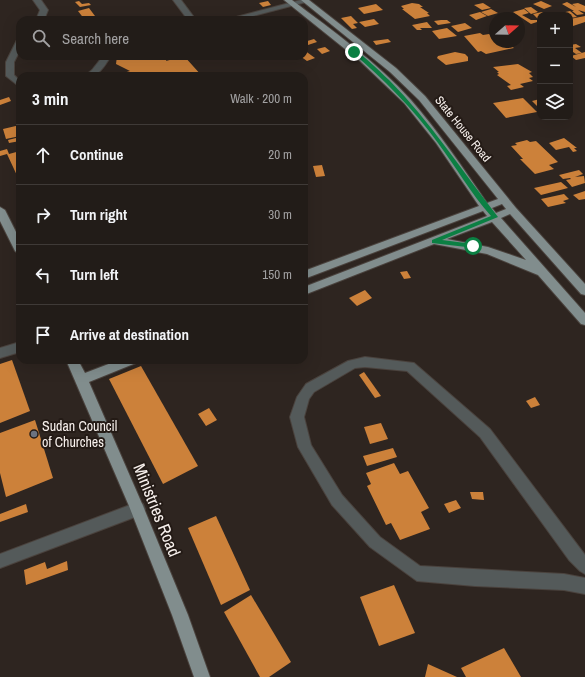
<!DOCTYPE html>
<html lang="en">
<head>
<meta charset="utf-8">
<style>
  body { margin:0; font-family:"Archivo Narrow",sans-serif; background:#2e2925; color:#f1f3f6 }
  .controls { position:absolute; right:12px; top:12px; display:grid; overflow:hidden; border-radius:8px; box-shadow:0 4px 16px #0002 }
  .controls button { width:36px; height:36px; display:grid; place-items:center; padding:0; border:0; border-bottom:1px solid #3f3a37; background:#221c18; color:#f1f3f6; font:20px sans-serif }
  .compass { position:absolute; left:489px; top:12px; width:36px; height:36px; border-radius:50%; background:#221c18; box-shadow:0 4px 16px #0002; rotate:70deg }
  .stop { position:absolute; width:12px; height:12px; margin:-9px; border:3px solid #0b8043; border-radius:50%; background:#fff }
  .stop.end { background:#0b8043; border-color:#fff; box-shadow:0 1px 4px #0008 }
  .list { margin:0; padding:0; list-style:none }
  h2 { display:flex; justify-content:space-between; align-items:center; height:52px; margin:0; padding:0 16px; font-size:17px }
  h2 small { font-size:13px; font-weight:400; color:#a2a1a2 }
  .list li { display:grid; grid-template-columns:26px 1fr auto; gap:12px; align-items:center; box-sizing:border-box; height:60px; padding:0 16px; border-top:1px solid #3f3a37 }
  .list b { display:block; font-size:15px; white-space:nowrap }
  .list em { font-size:13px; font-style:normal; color:#a2a1a2 }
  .icon { flex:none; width:22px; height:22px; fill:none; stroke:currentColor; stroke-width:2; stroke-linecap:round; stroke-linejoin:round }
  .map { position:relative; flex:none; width:585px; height:677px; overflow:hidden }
  .search { position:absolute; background:#221c18; box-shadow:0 4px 16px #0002; left:16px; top:16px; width:292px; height:44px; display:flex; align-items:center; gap:10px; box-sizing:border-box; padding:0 14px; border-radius:12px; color:#a2a1a2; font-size:15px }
  .panel { position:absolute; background:#221c18; box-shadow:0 4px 16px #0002; left:16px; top:72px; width:292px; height:292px; border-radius:12px }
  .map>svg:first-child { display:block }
</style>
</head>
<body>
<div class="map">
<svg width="585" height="677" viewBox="0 0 585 677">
  <rect width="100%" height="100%" fill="#2e2520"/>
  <g fill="#cc813a">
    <path d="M79 1 82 4 89 3 91 5 80 7 75 2Z"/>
    <path d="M268 1 271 5 263 7 259 3Z"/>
    <path d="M541 1 552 6 544 9 533 4Z"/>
    <path d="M567 2 576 7 572 4 578 3 585 6V12L578 10 584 14 577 15 572 11H574L562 4Z"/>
    <path d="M412 3 419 4 423 7H420L429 13H427L430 16 415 19 402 9H404L401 6Z"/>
    <path d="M483 3 491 8 482 10 474 5Z"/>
    <path d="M376 4 383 10 364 14 358 8Z"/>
    <path d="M531 7 538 12 531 14 524 8Z"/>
    <path d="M89 8 98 20H85L78 11Z"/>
    <path d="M491 9 498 13 488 16 481 12Z"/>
    <path d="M524 9 529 13 522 15 531 20H539L533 14 542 12 546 15H540V24L537 22 531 24 513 12Z"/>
    <path d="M570 11 577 17 570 18V15L561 13Z"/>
    <path d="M480 12 487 16 476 20 469 15Z"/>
    <path d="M351 16 358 23 353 24 357 28 352 29 341 18Z"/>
    <path d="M585 16V22L573 26 570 24V19Z"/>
    <path d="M374 19 379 24 365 27 359 22Z"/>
    <path d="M441 20H447L451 23 438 25 434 21Z"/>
    <path d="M427 22 432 28H420L422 30H417L412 25Z"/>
    <path d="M465 23 472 28 458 32 451 26Z"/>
    <path d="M447 28 457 36 439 39 432 31Z"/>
    <path d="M480 33 483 35 489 34 495 39V42H507L514 48 486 54 481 51 478 52 464 36Z"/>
    <path d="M314 39 317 42 308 45 304 42Z"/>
    <path d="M388 39 391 42 376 45 373 41Z"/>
    <path d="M576 44 581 47 575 48 582 53 576 54 570 50H572L570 45Z"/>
    <path d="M325 47 330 51 322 54 317 49Z"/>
    <path d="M304 50 315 58 307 61 300 56H304Z"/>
    <path d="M455 52 465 54 468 57V61L446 65 437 58 438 56Z"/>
    <path d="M585 52V58L576 60 571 56Z"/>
    <path d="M117 56H168L166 61 184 56 202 76H113L130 71 116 64Z"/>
    <path d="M518 64 532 72 529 73 533 77 529 78 533 81 520 84 524 87 511 90 507 86 511 85 497 75 499 74 497 72H499L493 67Z"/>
    <path d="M9 97 11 101 0 105V100Z"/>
    <path d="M523 98 537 112 506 118 493 103Z"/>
    <path d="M540 99V109L532 101Z"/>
    <path d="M20 125V136L6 139 3 129Z"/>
    <path d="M20 137V141L9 143 8 140Z"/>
    <path d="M564 138 577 148H574L577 151 573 152 569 147 556 150 549 143Z"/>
    <path d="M527 140 530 142 536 141 558 162 549 165 554 169 535 174 520 159H523L511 146 517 145 515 143Z"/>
    <path d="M7 149 9 154 20 151V182L7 154 0 156V151Z"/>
    <path d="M322 165 325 176 316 177 313 166Z"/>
    <path d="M579 170 583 174 575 177 584 176 585 183 572 187 566 180 571 179 570 178 563 179 559 175Z"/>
    <path d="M561 182 568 188 541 195 534 188Z"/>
    <path d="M585 191V199L579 200 573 195Z"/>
    <path d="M564 194 569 199 563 201 566 203 548 207 541 199Z"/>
    <path d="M407 271 411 278 404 279 400 272Z"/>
    <path d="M365 290 372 298 357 306 349 298Z"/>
    <path d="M12 360 30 411 0 423V364Z"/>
    <path d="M141 366 198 466 163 484 109 379Z"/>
    <path d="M364 372 381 396 375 398 359 375Z"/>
    <path d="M535 397 540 405 531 408 526 401Z"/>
    <path d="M209 408 217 420 206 426 198 414Z"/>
    <path d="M35 420 53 478 6 497 0 473V433Z"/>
    <path d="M381 423 388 439 370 444 364 427Z"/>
    <path d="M393 448 397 457 367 466 363 456Z"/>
    <path d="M394 463 400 474 408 471 429 508 421 512 430 529 400 540 391 523 386 525 367 486 371 484 366 473Z"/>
    <path d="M470 492H483L484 500 472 499Z"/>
    <path d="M456 500 461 508 449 513 444 504Z"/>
    <path d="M26 504 28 512 0 522V514Z"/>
    <path d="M216 516 250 590 221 605 188 528Z"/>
    <path d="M67 561 68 570 26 585 24 570 45 562 47 569Z"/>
    <path d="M394 585 415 633 379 646 360 597Z"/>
    <path d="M251 595 291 662 269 677H260L224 612Z"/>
    <path d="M504 648 521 677H466L461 668Z"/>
    <path d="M428 664 457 677H425Z"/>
  </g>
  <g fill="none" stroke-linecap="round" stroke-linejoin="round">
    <g stroke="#4a423d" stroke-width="2">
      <g id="minor">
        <path d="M33 0H41L48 10 44 20H36L40 10Z"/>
        <path d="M173 0H181L196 20H188Z"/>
        <path d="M301 0 310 1 238 20H225Z"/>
        <path d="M17 40H20V50L14 62V75L20 81V87L6 76V62Z"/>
        <path d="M103 56H111C103 68 100 76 85 76L92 70Z"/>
        <path d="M20 342V352L0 358V348Z"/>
        <path d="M365 357 414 363 490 429 585 555V574L580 571 569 560 480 437 407 371 365 367 355 368 314 392 309 399 304 417 311 445 342 495 380 537 420 566 564 574 585 578V594L564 590 475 586 417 581 370 547 332 505 298 447 290 417 297 397 306 384 348 361Z"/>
        <path d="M138 502 143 504 145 509 143 514 0 568V554Z"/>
      </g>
    </g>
    <g stroke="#4a423d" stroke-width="2">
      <g id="major">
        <path d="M284 0H292C333 31 377 62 411 100 439 132 463 168 487 203L498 199 419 100 390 72 301 0H309L396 68 425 96 516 208 585 284V295L581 294 510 214 501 218 585 313V325L581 324 538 275 487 254 434 244 304 295V287L487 216 483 211 304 279V271L479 206 436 143 404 103 360 61ZM502 204 506 209 496 213 492 208ZM492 222 526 260 488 247 447 239Z"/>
        <path d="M0 207 5 210 20 240V255L15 251 0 221Z"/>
        <path d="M66 360H78L85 373 119 360H138L136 363 89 382 143 506 188 615 210 677H194L172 615 129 506Z"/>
      </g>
    </g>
    <use href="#minor" fill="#545a5a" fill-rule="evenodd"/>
    <use href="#major" fill="#818d8d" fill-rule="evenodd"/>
  </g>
  <path fill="#0b8043" d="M354 50C366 57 378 70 389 80 430 121 462 171 498 217L442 240 473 244 476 246 475 248 432 243V240L491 216C471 194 456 167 438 143 413 108 384 80 352 52Z"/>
  <circle fill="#6b7280" stroke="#241b16" stroke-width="1.5" cx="34" cy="434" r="4"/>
  <g text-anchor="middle" stroke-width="4" stroke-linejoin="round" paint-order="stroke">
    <g font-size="12" fill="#f8f1ed" stroke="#241b16">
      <text transform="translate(463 129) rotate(51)" y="4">State House Road</text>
    </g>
    <g font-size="14" fill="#f8f1ed" stroke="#241b16" text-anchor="start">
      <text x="42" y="431">Sudan Council<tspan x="42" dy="16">of Churches</tspan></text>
    </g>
    <g font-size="17" fill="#f8f1ed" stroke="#241b16">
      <text transform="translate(157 510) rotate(68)" y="6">Ministries Road</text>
    </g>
  </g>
</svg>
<div class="controls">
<button>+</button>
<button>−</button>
<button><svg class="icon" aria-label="layers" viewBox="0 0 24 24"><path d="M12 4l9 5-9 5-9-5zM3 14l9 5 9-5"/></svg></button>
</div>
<svg class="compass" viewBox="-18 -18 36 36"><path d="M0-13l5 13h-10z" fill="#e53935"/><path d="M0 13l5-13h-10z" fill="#a2a1a2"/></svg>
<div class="stop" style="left:473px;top:246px"></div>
<div class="stop end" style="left:354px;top:52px"></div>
<div class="search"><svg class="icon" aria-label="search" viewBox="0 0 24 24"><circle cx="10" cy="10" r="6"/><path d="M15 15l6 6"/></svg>Search here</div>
<section class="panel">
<h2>3 min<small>Walk · 200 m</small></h2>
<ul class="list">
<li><svg class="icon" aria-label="ahead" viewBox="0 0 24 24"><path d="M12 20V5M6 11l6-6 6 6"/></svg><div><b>Continue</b></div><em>20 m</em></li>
<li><svg class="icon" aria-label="right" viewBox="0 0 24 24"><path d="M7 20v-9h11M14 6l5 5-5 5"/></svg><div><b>Turn right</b></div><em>30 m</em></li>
<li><svg class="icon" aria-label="left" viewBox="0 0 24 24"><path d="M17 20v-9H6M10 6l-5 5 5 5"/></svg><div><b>Turn left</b></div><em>150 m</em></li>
<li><svg class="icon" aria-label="arrive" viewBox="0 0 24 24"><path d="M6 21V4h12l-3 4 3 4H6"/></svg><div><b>Arrive at destination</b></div></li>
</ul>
</section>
</div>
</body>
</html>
